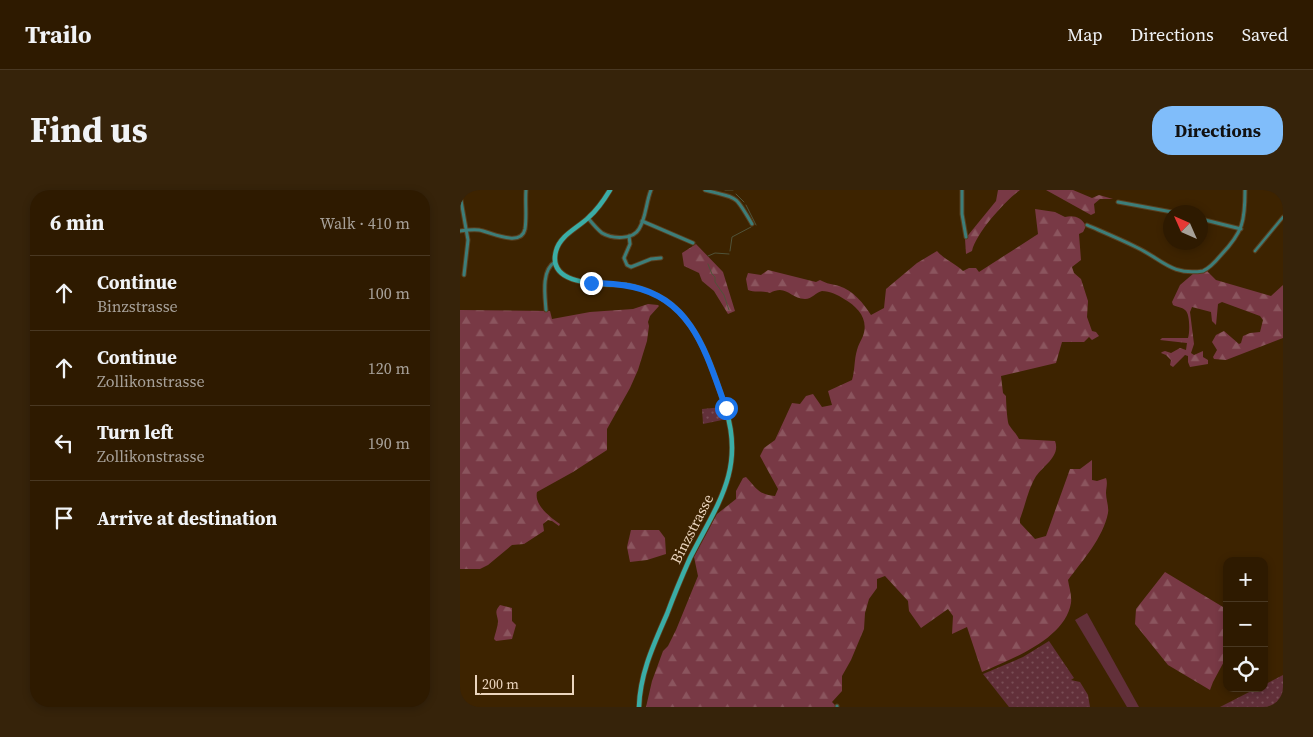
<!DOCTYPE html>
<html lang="en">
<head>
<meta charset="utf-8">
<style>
  body { margin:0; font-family:"Source Serif 4",serif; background:#36230a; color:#f1f3f6 }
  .controls { position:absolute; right:15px; bottom:15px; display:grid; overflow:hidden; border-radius:10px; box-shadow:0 2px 8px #0003 }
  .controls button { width:45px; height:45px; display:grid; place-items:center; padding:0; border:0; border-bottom:1px solid #493822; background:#2e1a00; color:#f1f3f6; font:25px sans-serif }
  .compass { position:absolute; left:703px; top:15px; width:45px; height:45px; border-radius:50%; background:#2e1a00; box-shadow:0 2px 8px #0003; rotate:315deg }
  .scale { position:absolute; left:15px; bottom:12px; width:99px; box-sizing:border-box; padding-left:5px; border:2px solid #ebd5be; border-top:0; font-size:14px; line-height:18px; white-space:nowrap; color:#ebd5be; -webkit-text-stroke:4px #3d2300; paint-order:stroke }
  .stop { position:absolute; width:15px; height:15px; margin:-11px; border:4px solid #1a73e8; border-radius:50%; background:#fff }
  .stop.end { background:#1a73e8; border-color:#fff; box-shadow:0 1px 5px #0008 }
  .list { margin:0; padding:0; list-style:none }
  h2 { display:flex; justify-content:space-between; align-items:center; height:65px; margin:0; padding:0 20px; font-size:21px }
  h2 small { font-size:16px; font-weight:400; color:#a7a199 }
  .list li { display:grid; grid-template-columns:32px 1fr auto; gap:15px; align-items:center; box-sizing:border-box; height:75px; padding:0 20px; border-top:1px solid #493822 }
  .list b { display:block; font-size:19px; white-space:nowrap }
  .list p { margin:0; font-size:16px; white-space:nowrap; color:#a7a199 }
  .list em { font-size:16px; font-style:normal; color:#a7a199 }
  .icon { flex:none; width:28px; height:28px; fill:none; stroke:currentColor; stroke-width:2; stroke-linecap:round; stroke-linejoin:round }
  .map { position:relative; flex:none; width:823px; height:517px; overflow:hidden; border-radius:20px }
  header { display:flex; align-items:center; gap:30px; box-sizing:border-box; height:70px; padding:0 25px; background:#2e1a00; border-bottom:1px solid #493822 }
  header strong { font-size:24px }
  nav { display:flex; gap:28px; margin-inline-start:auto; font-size:18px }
  .intro { display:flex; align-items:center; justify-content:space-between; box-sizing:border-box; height:120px; padding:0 30px }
  h1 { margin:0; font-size:35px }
  .button { padding:12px 22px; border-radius:20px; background:#80bdfa; color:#111; font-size:18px; font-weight:700 }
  main { display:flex; gap:30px; padding:0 30px }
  aside { flex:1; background:#2e1a00; border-radius:20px; box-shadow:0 2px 8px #0003 }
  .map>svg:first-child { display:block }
</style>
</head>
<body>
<header>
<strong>Trailo</strong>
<nav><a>Map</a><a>Directions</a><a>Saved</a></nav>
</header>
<div class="intro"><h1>Find us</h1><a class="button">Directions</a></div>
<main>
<aside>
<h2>6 min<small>Walk · 410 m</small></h2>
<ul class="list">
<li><svg class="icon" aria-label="ahead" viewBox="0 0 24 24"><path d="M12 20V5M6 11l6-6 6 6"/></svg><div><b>Continue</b><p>Binzstrasse</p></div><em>100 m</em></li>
<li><svg class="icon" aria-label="ahead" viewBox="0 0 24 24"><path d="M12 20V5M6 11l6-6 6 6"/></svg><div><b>Continue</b><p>Zollikonstrasse</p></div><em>120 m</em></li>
<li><svg class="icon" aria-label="left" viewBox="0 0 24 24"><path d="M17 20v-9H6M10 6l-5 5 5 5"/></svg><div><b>Turn left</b><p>Zollikonstrasse</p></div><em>190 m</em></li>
<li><svg class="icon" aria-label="arrive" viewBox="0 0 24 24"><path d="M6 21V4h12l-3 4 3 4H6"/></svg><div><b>Arrive at destination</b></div></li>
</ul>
</aside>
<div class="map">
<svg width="823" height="517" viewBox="0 0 823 517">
  <defs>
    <pattern id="grass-dots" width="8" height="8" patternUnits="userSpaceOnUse" patternTransform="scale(1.25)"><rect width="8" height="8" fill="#62303a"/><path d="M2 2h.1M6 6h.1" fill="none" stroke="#794d55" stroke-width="1.8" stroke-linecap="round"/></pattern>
    <pattern id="forest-firs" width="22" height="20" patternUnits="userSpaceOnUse" patternTransform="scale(1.25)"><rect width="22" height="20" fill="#783945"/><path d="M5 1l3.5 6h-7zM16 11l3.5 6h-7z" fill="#8b555e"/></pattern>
  </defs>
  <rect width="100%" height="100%" fill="#3d2300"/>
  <g fill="url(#grass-dots)">
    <path d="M263 217 267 229 243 234 242 219Z"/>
    <path d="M589 451 614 488 611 490 620 492 628 505 630 517H549L523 484 563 467Z"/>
    <path d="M823 485V517H760L797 498H804V495Z"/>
  </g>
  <g fill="url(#forest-firs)">
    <path d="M538 0H560C545 11 516 43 512 61L506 64 505 49 536 11Z"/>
    <path d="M586 0H613L632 8 639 5 653 9H640L634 14 635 23 631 25Z"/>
    <path d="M575 19 595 22 605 27C614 25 621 27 626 36L623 42 619 44 621 70 612 77 614 83 621 89 628 111 627 127 632 141 636 142 639 146 632 150 629 147 624 152H602L596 173 541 186 543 203 546 206C546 210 547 231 549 235 552 240 556 243 559 249L595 251C601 267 582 276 575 288 568 300 565 316 560 329V333L575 349 586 346 610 279H620L632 270V290L637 291 646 288C648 293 646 298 646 303 646 310 649 316 648 323 643 348 623 370 608 390 609 397 612 405 611 413 605 449 552 469 522 482L507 437 492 444 493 426 488 419 461 438 449 421 448 411 425 386 417 389V398L409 409 405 423 404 439 391 470 382 486V501L372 512 377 517H186L192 491 203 461 208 456 216 440 238 386 234 367 257 324 276 309V301L283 288 286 287C297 299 298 304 315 306L318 299 300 266 304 258 315 250 332 213 340 214 346 206 353 204 362 217 372 215 368 201 392 190C395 180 394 170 397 160 398 155 401 151 403 146 409 129 398 117 384 109 378 105 370 101 362 101 356 102 352 109 345 109 330 109 327 94 310 103 301 100 294 103 288 100L286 89 288 83 301 85 308 80 356 92 360 90C367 94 372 94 379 96 393 100 404 114 411 125L424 118 426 99 457 73 477 61C485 70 496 74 503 81L509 78H516L519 82 578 44Z"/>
    <path d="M236 54 263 82 275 121 268 124 254 101 242 91 239 83 224 76 222 63Z"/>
    <path d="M747 81 756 90 811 106 823 95V148L766 170 754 169 753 167 757 160 752 152 756 145 764 141 779 154 781 153 783 146 790 143 800 142 803 130 800 126 762 112 758 114 756 135 752 131 751 122 732 117 730 122 734 154 731 163 734 165 743 161V167L748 170V174L730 177 728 172V166L725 165 713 177 710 175 711 170 706 165 701 163 702 162 705 161 711 163 720 158 726 160 727 153 700 150 702 148H728C730 143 730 123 725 120 722 117 717 117 713 115L712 112 720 95 734 83Z"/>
    <path d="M188 114 198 115 199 116 190 126 188 132 189 136 187 151 178 180 170 198 147 239V260L113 282 77 302C74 315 90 327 100 334L99 336 92 331 88 330 83 334 84 341 64 354 52 355 28 375 20 379H0V120L90 121 92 129 130 122 173 119Z"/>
    <path d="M171 340H199L205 348 206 364 187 370 170 372 167 357Z"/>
    <path d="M705 382 763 417H767V466L753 492 750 500 708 475 675 434 676 419Z"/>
    <path d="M40 415 52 418V431L56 435 52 449 36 451 34 449C35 444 38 436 38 431 37 423 34 422 40 415Z"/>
  </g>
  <path fill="#62303a" d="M627 423 679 517H667L615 430Z"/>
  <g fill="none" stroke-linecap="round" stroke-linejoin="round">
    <g stroke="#505339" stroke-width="1">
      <path d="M265 0H273"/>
      <path d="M276 4 284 12"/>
      <path d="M286 15 296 35"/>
      <path d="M270 61 272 47 291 37"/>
      <path d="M248 66 255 63 269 64"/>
      <path d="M248 74 252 84 255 87V92L264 105 269 120"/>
    </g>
    <g stroke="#593f1e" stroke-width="4.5">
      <path id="pedestrian" d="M795 61 823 27"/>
    </g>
    <g stroke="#593f1e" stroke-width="5">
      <g id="minor">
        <path d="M245 0C278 9 274 3 292 34"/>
        <path d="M502 0V24L506 47"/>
        <path d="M0 5 8 50 4 85"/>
        <path d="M658 12 712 22"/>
        <path d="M128 28C132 33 137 39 142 43 152 49 173 50 179 39 186 28 186 12 191 0"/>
        <path d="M741 29 781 39"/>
        <path d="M182 31 233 53"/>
        <path d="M627 35C643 42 660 49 676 57 702 69 711 86 743 81 750 78 756 71 761 65 783 42 785 31 785 0"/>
        <path d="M0 41C7 40 13 39 19 40 31 42 61 58 65 39 67 27 65 13 66 0"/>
        <path d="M169 46 170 54 164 68 167 75 171 77 191 69 201 68"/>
        <path d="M86 120C85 106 81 80 95 72"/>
        <path d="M377 516V517"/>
      </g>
    </g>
    <g stroke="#593f1e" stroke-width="6">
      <path id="secondary" d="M150 0C144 10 138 19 129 27 118 38 100 45 96 61 86 98 146 93 166 95 177 97 189 101 198 106 237 125 254 181 266 220 285 281 256 316 230 368 222 386 214 405 207 424 194 454 180 483 179 517"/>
    </g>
    <use href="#pedestrian" stroke="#3d7e79" stroke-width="2.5"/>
    <use href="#minor" stroke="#3d7e79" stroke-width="3"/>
    <use href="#secondary" stroke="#3aada6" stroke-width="4.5"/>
  </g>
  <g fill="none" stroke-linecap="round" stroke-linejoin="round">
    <path stroke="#1a73e8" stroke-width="6" d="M131 93C145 93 159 94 173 97 234 110 247 167 266 218"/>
  </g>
  <g text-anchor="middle" stroke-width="5" stroke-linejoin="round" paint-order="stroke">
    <g font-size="15" fill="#ebd5be" stroke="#3d2300">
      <text transform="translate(232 339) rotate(-63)" y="5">Binzstrasse</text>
    </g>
  </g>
</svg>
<div class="controls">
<button>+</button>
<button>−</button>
<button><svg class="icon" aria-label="locate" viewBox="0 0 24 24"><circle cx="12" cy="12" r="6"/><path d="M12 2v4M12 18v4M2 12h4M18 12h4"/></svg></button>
</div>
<svg class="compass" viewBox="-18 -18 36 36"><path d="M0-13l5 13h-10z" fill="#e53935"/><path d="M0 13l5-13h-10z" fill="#a7a199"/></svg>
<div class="scale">200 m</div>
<div class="stop" style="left:266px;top:218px"></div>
<div class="stop end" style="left:131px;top:93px"></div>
</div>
</main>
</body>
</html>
